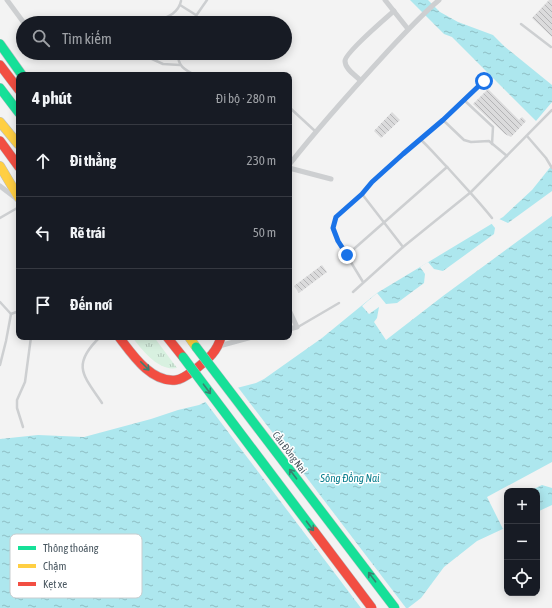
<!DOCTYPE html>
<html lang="vi">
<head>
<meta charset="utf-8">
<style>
  body { margin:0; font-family:"Asap Condensed",sans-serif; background:#242831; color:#f1f3f6 }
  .controls { position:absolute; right:12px; bottom:12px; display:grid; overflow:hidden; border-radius:8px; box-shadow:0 2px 10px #0003 }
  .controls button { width:36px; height:36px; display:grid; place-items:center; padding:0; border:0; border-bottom:1px solid #363941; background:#171b24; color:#f1f3f6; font:20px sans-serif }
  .stop { position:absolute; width:12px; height:12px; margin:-9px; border:3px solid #1a73e8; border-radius:50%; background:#fff }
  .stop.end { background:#1a73e8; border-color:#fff; box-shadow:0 1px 4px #0008 }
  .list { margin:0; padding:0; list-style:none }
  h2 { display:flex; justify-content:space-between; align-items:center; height:52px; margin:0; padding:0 16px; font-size:17px }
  h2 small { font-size:13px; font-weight:400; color:#9ea1a6 }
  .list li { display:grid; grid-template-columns:26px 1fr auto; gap:12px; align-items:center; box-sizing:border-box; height:72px; padding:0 16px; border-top:1px solid #363941 }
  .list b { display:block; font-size:15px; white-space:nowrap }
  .list em { font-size:13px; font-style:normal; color:#9ea1a6 }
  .icon { flex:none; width:22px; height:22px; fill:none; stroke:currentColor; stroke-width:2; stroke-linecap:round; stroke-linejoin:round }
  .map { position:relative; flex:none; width:552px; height:608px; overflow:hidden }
  .search { position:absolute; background:#171b24; box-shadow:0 2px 10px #0003; left:16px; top:16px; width:276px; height:44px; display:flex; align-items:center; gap:10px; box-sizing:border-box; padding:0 14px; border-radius:22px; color:#9ea1a6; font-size:15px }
  .panel { position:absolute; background:#171b24; box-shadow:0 2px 10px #0003; left:16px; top:72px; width:276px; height:268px; border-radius:8px }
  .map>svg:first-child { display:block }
</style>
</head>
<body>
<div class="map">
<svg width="552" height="608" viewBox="0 0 552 608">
  <defs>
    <pattern id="grass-tufts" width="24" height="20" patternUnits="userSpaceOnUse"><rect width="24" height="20" fill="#d8f1e0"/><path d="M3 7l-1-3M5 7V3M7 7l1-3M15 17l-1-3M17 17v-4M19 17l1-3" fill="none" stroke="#b1c6b9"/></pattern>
    <pattern id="water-ripples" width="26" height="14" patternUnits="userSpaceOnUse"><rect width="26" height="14" fill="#ade7ee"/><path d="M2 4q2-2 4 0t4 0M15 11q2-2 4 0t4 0" fill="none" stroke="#8fbec4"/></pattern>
    <pattern id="building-back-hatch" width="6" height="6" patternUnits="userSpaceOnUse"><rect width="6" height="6" fill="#dbdbdc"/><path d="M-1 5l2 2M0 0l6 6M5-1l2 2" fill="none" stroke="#b4b4b6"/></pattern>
  </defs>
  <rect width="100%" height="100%" fill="#f3f3f3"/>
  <path fill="url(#grass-tufts)" d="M132 337H154L177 368C159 372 142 350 132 337Z"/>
  <g fill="url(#water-ripples)">
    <path d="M410 0H428L440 12 458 22 493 35 504 46 552 85V102L536 121 452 37 444 34Z"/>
    <path d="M552 165V505L537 512V491H507V527L477 541 444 567 421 598 408 608H0V439L38 435 84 437 151 419 178 410 199 405 233 389 256 383 264 379 322 338 377 293 503 217 532 190Z"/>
  </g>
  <g fill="#f3f3f3">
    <path d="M552 191V216L443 296 386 340 374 322 377 318 379 307 369 314 362 306 377 293 386 304 397 303 424 283 425 274 420 267 428 262 434 269 443 271 494 234 495 228 491 223 497 218 508 223Z"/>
    <path d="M237 386 406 608H361L204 400Z"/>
    <path d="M552 462V488L542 485 530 491H507V527L503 529 487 497Z"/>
  </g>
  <g fill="url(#building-back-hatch)">
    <path d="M549 0H552V37L532 18Z"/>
    <path d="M488 89 519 120 522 117 526 121 511 137 505 134 473 104Z"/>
    <path d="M392 112 400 120 381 138 374 131Z"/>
    <path d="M322 265 327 272 299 293 294 286Z"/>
  </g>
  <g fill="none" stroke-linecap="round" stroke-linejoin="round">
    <g stroke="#b8bec2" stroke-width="10">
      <g id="fast">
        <path d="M0 44 22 75"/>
        <path d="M0 88 19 113"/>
      </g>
    </g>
    <g stroke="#b8bec2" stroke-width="10">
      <g id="slow">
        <path d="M0 122 18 144"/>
        <path d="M0 166 19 198"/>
        <path d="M189 337 196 347"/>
      </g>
    </g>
    <g stroke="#b8bec2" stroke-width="10">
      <g id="jam">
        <path d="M0 65 19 90"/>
        <path d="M0 141 19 167"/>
        <path d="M119 337C132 354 151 383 176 380 184 379 191 372 197 368 208 359 217 352 221 337"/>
        <path d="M167 337 183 357"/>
      </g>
    </g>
    <g stroke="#cdcfd1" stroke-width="2.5">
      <path d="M180 5 196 15"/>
      <path d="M153 23C164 18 178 15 181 1"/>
      <path d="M191 23 207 0"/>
      <path d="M521 24 551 47"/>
      <path d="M139 53 163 64 180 65"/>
      <path d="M179 53C176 65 185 70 195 75"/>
      <path d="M464 100 493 127 492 144"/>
      <path d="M289 107 315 131"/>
      <path d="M443 120 464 140 471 142 489 141 507 156"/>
      <path d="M527 136 546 158 552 168"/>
      <path d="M420 139C430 148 438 158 448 168 463 185 478 200 492 218"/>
      <path d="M362 194 403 247"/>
      <path d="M0 218 19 207"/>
      <path d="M347 255 447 167"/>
      <path d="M363 282 338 241 333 228 336 217 362 194 372 182 403 154 443 120 484 81"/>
      <path d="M353 292 403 247 471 192 552 110"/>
      <path d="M0 302 11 314"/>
      <path d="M298 327 339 303"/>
      <path d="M100 337C71 365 83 375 102 403"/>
      <path d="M0 365 6 341 11 314 19 311"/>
      <path d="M23 427 17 408V400L25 382 31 337"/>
    </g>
    <g stroke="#cdcfd1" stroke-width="5">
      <path d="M7 0 24 23"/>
      <path d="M385 0 408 29"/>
      <path d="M360 80C355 75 345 69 345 61 345 53 386 18 394 11"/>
      <path d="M289 165C320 125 353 89 387 52 404 34 420 16 439 0"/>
      <path d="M289 168 331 179"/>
      <path d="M0 186 17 199"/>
      <path d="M289 310 297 327 289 329"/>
      <path d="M219 346 252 337"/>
    </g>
    <use href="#fast" stroke="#16e098" stroke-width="9"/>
    <use href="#slow" stroke="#ffcf43" stroke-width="9"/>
    <use href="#jam" stroke="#f24e42" stroke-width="9"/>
    <g stroke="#b8bec2" stroke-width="10" stroke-linecap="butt">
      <g id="fast-bridge">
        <path d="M196 347 395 608"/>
        <path d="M183 357 314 531"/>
      </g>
    </g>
    <g stroke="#b8bec2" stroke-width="10" stroke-linecap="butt">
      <path id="jam-bridge" d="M314 531 372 608"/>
    </g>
    <use href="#fast-bridge" stroke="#16e098" stroke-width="9"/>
    <use href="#jam-bridge" stroke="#f24e42" stroke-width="9"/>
  </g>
  <defs><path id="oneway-shaft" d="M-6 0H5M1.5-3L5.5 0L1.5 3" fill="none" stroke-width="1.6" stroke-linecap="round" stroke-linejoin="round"/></defs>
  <g stroke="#3a8071">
    <use href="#oneway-shaft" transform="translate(145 366) rotate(45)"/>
    <use href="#oneway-shaft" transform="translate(207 389) rotate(53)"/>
    <use href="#oneway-shaft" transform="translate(293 474) rotate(-127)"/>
    <use href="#oneway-shaft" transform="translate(310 526) rotate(53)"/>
    <use href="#oneway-shaft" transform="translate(372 577) rotate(-127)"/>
  </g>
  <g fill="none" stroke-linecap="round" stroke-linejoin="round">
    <path stroke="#1a73e8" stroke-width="5" d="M347 255 338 241 333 228 336 217 362 194 372 182 403 154 443 120 484 81"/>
  </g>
  <g text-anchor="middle" stroke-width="3" stroke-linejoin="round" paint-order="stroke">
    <g font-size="10" fill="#495760" stroke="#fff">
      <text transform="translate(290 452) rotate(53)" y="4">Cầu Đồng Nai</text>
    </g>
    <g font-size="11" font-style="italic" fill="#0e808f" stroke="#fff">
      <text x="350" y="482">Sông Đồng Nai</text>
    </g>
  </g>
  <rect x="10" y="534" width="132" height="64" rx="6" fill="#fff" stroke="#c8cdcf" stroke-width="1"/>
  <rect x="18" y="546" width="18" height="4" fill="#16e098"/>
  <rect x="18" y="564" width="18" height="4" fill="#ffcf43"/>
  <rect x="18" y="582" width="18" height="4" fill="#f24e42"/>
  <g font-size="11" fill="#495760">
    <text x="43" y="552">Thông thoáng</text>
    <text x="43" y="570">Chậm</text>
    <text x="43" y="588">Kẹt xe</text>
  </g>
</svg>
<div class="controls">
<button>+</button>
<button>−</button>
<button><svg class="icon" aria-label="locate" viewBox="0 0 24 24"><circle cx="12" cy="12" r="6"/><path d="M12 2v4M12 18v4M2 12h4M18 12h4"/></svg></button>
</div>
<div class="stop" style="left:484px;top:81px"></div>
<div class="stop end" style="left:347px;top:255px"></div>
<div class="search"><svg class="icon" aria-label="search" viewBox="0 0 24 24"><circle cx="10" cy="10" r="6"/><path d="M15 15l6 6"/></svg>Tìm kiếm</div>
<section class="panel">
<h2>4 phút<small>Đi bộ · 280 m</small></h2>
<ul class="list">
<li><svg class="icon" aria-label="ahead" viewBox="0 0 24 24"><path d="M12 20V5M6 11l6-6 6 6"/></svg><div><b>Đi thẳng</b></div><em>230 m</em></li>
<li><svg class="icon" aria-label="left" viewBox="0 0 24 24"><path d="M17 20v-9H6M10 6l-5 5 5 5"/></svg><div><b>Rẽ trái</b></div><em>50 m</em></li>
<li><svg class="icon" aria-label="arrive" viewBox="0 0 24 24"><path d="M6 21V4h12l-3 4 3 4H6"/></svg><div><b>Đến nơi</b></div></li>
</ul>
</section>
</div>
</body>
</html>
